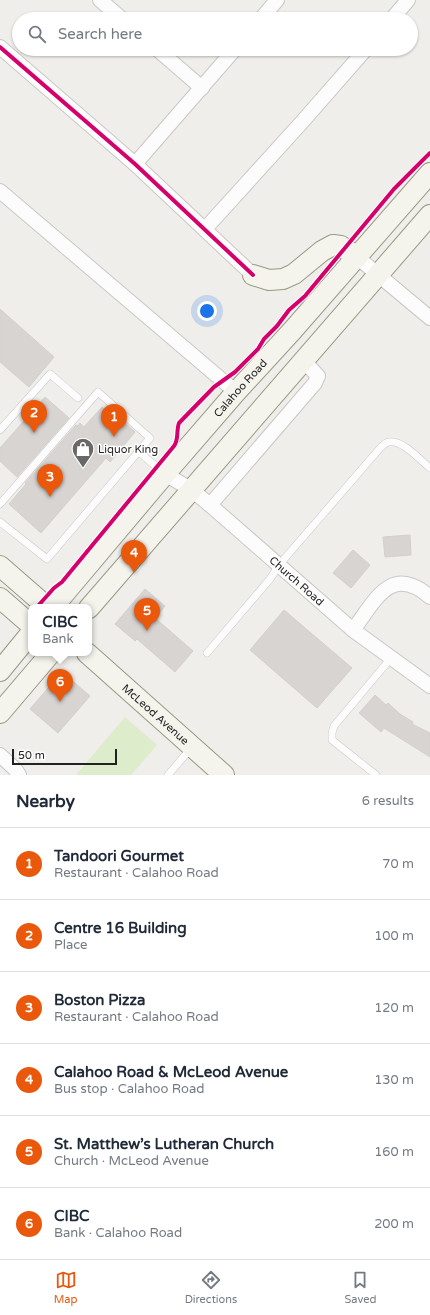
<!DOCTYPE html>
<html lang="en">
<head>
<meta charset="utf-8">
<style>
  body { margin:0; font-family:"Varela Round",sans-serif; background:#f2f2f3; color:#1f2937 }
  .scale { position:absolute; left:12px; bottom:10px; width:105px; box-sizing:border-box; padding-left:4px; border:2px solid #222; border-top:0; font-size:11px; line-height:14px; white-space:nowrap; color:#222; -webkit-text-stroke:3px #fff; paint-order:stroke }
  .you { position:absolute; left:207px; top:311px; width:14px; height:14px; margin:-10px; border:3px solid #fff; border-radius:50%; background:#1a73e8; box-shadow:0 0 0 6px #1a73e833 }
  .badge { display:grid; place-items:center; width:26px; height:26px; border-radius:50%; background:#ea580c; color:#fff; font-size:13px; font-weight:700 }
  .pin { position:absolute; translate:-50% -33px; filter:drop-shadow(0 1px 2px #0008) }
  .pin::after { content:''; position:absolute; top:21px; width:14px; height:12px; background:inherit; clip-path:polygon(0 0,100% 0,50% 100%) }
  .popup { position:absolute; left:28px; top:604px; width:64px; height:52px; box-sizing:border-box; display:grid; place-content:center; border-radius:8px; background:#fff; filter:drop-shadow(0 1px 3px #0005); font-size:13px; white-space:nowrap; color:#747a83 }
  .popup b { font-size:15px; color:#1f2937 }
  .popup::after { content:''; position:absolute; left:50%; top:100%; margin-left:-8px; border:8px solid transparent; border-top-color:#fff }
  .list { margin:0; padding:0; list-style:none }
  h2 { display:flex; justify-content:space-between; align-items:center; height:52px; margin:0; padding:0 16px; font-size:17px }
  h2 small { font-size:13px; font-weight:400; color:#747a83 }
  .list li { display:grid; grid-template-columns:26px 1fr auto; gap:12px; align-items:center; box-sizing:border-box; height:72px; padding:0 16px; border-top:1px solid #e0e1e3 }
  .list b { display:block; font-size:15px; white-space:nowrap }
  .list p { margin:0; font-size:13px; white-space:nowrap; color:#747a83 }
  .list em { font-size:13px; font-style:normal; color:#747a83 }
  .icon { flex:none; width:22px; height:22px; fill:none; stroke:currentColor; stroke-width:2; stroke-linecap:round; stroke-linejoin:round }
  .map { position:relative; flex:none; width:430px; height:775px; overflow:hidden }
  .search { position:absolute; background:#fff; box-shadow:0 1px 3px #0004; left:12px; right:12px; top:12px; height:44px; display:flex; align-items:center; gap:10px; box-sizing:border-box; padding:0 14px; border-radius:22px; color:#747a83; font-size:15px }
  .sheet { height:484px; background:#fff }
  nav { display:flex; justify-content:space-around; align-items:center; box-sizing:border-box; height:56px; border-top:1px solid #e0e1e3; background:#fff; font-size:11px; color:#747a83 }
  nav a { display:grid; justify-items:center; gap:2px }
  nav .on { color:#ea580c }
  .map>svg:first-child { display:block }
</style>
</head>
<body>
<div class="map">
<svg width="430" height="775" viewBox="0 0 430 775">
  <rect width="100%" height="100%" fill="#f0eeeb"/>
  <path fill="#ddeccb" d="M125 717 157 745 131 775H76Z"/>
  <g fill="#d7d4d2" stroke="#d3d0cc">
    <path d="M0 309 54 357 29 387 0 362Z"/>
    <path d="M45 397 69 418 17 477 0 461V448Z"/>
    <path d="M102 407 115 419 117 416 135 432 110 462 106 458 41 533 9 504 26 484 25 483 76 425 78 426 80 423 84 427Z"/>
    <path d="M410 535 411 555 385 557 383 537Z"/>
    <path d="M353 550 370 565 351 588 333 573Z"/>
    <path d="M145 589 165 606 155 618 193 651 175 672 137 639 135 641 115 624Z"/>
    <path d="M284 610 352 668 317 708 250 650Z"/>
    <path d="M62 672 90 696 58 733 30 709Z"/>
    <path d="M375 695 386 705 388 703 400 714 413 722 412 724 430 733V757L384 728 381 732 359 713Z"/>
  </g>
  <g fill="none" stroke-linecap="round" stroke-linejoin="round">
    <g stroke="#c9c8c7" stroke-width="8">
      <g id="lane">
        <path d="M0 430 50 374 78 398"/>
        <path d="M139 452 165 474"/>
        <path d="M0 504 98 392 150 438 47 559 0 522"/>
        <path d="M207 653 270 579 279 565 381 447C384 445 386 442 389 442 403 440 420 460 430 468"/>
        <path d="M168 775 192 747"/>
        <path d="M376 775 332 740V733L334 726 391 658"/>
      </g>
    </g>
    <g stroke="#c9c8c7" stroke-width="16">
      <g id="street">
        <path d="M100 0 122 19"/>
        <path d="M261 19 277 0"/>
        <path d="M392 19 408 0"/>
        <path d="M0 47 135 164 253 275"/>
        <path d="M157 49 202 88"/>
        <path d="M135 164 235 49"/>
        <path d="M0 191 236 392"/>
        <path d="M205 229 302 122 366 49"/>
        <path d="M357 257 430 318"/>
        <path id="s1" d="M165 474 192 490 210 505 353 630 430 686"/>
        <path d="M210 505 315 383 318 376 303 360"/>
        <path d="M353 630C375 601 391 563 430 597"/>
        <path d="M0 755 15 769 19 775"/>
      </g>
    </g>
    <g stroke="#999a82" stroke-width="22">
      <g id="secondary">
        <path d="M253 275 269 280 283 279 294 274 322 251 333 245 341 246 357 257"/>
        <path d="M0 566 47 607"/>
        <path d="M0 598 31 625"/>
        <path id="s2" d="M53 607 165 474 236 392 292 331 430 173"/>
        <path d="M89 608 430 215"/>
        <path id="s3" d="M87 653 224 775"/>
        <path d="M0 671 31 633"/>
        <path d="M0 713 51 653"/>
      </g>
    </g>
    <use href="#lane" stroke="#fdfcfc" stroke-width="7"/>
    <use href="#street" stroke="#fdfcfc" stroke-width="14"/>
    <use href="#secondary" stroke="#f4f4ed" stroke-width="20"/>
    <g stroke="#fff" stroke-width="6">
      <g id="cycleway">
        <path d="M0 47 135 164 253 275"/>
        <path d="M37 607 54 588 62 582 174 446C179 440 176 431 179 423L214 387 235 372 258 349 264 339 277 326 289 310 305 296 394 189 430 153"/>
      </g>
    </g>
    <use href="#cycleway" stroke="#d6006c" stroke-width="4"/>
  </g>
  <defs>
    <g id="shop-pin" transform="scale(1.15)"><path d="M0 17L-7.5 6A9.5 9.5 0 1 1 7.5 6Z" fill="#6a6968" stroke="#fff"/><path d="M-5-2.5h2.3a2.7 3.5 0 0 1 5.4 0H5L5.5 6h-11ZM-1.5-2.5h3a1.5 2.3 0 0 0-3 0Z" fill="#fff"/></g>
  </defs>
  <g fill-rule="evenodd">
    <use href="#shop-pin" x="83" y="449"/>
  </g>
  <g text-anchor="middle" stroke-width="3" stroke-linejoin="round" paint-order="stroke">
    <g font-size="11" fill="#222" stroke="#fff">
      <text dy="4" stroke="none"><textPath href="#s2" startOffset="288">Calahoo Road</textPath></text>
      <text dy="4" stroke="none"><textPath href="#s1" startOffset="170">Church Road</textPath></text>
      <text dy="4" stroke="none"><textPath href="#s3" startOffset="92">McLeod Avenue</textPath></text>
    </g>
    <g font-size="11" fill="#222" stroke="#fff" text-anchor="start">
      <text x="98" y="453">Liquor King</text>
    </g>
  </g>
</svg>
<div class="scale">50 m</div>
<div class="you"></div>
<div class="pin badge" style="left:114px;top:437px">1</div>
<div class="pin badge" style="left:34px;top:433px">2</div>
<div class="pin badge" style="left:50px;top:497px">3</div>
<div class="pin badge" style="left:134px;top:573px">4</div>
<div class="pin badge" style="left:147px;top:631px">5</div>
<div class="pin badge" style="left:60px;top:702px">6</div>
<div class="popup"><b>CIBC</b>Bank</div>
<div class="search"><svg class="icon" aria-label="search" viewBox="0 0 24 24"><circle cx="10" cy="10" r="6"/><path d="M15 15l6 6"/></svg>Search here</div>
</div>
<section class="sheet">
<h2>Nearby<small>6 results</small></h2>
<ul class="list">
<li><span class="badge">1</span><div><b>Tandoori Gourmet</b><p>Restaurant · Calahoo Road</p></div><em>70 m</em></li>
<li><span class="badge">2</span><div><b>Centre 16 Building</b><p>Place</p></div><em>100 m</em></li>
<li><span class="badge">3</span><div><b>Boston Pizza</b><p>Restaurant · Calahoo Road</p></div><em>120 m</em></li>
<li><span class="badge">4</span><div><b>Calahoo Road &amp; McLeod Avenue</b><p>Bus stop · Calahoo Road</p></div><em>130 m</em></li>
<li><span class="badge">5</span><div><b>St. Matthew’s Lutheran Church</b><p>Church · McLeod Avenue</p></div><em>160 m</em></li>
<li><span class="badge">6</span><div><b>CIBC</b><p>Bank · Calahoo Road</p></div><em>200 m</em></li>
</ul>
</section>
<nav>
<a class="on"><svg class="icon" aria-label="map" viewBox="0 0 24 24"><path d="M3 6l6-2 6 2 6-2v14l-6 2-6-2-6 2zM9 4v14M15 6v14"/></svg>Map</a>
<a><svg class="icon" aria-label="directions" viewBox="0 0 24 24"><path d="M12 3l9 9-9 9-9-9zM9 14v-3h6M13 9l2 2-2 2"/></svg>Directions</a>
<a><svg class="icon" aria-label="saved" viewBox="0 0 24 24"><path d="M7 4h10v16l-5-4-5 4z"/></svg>Saved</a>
</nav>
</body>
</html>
